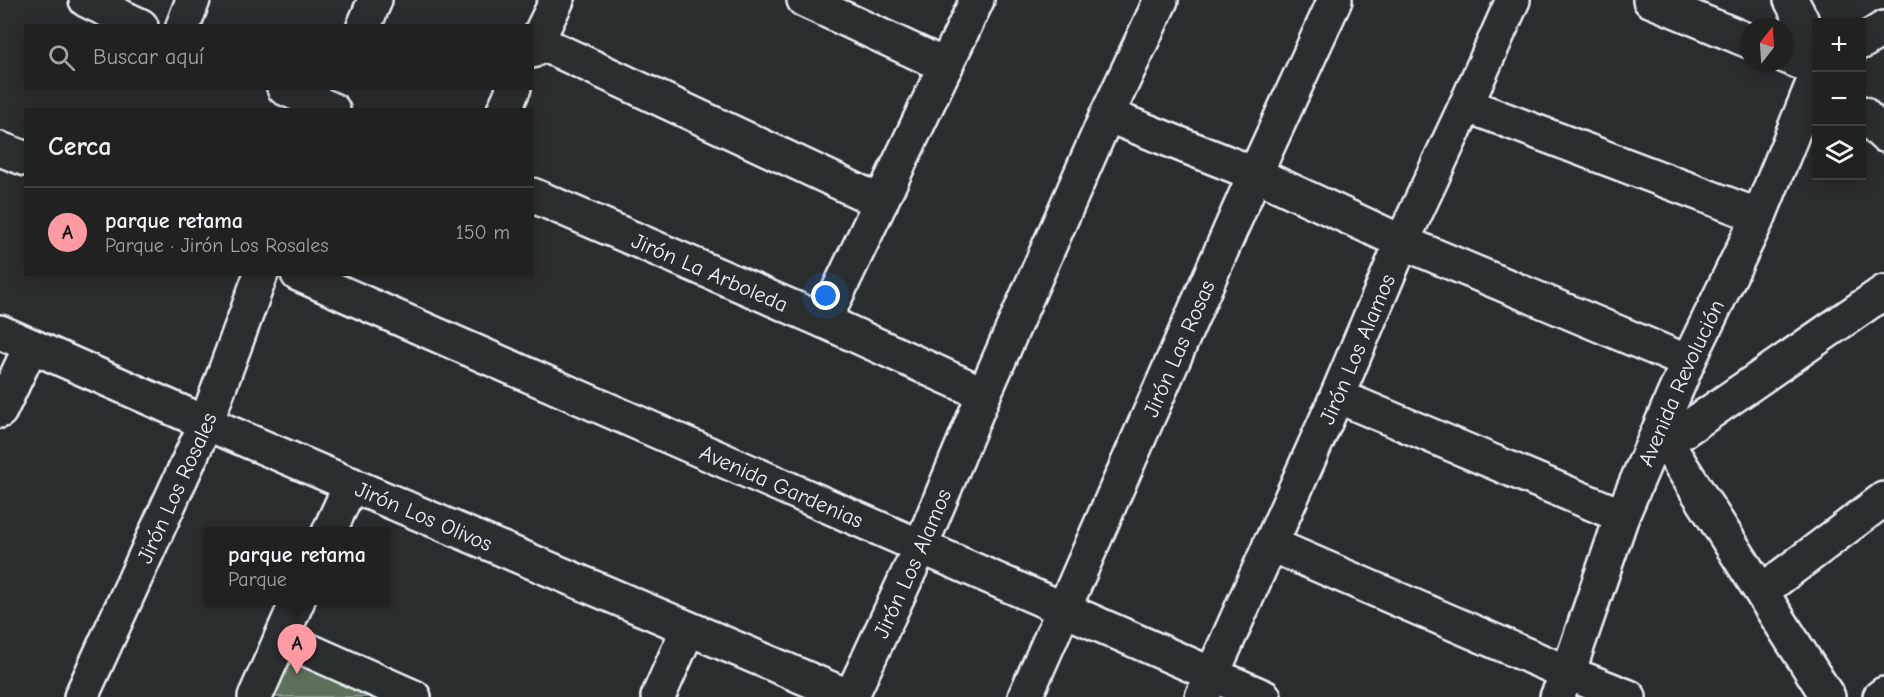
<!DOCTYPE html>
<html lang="es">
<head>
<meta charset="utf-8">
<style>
  body { margin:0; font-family:"Comic Neue",sans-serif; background:#282a2a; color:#f1f3f6 }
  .controls { position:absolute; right:18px; top:18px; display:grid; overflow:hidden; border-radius:0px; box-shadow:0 3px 15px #0003 }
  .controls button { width:54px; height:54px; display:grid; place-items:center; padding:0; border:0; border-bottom:2px solid #3d3f40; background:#202222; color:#f1f3f6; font:30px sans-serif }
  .compass { position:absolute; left:1740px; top:18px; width:54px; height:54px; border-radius:50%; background:#202222; box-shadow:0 3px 15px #0003; rotate:17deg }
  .you { position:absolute; left:826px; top:296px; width:21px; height:21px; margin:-15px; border:4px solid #fff; border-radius:50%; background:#1a73e8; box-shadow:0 0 0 9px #1a73e833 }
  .badge { display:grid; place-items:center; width:39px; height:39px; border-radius:50%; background:#ff9aa2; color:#111; font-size:20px; font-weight:700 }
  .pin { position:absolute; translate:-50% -50px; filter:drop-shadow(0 2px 3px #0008) }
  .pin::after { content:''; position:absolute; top:32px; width:21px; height:18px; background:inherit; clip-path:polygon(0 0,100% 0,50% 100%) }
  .popup { position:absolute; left:204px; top:527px; width:186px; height:78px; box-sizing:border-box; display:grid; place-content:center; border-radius:0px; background:#202222; filter:drop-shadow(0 2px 4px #0005); font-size:20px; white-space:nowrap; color:#a2a4a5 }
  .popup b { font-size:22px; color:#f1f3f6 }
  .popup::after { content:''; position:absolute; left:50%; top:100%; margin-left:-12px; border:12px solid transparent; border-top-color:#202222 }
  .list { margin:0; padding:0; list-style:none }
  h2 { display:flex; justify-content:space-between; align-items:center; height:78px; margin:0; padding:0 24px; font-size:26px }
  h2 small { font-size:20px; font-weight:400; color:#a2a4a5 }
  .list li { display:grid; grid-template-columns:39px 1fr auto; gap:18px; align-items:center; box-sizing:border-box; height:90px; padding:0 24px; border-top:2px solid #3d3f40 }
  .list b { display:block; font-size:22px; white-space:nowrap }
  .list p { margin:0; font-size:20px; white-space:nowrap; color:#a2a4a5 }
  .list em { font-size:20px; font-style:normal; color:#a2a4a5 }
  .icon { flex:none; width:33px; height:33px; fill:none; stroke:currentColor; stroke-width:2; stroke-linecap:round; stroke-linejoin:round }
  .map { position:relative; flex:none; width:1884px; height:697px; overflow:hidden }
  .search { position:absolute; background:#202222; box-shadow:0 3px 15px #0003; left:24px; top:24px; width:510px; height:66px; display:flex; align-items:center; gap:15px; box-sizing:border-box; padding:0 21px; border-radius:0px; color:#a2a4a5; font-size:22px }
  .panel { position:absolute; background:#202222; box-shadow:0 3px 15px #0003; left:24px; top:108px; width:510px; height:168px; border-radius:0px }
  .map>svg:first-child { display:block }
</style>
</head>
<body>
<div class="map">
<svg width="1884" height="697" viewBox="0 0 1884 697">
  <rect width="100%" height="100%" fill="#2a2d2e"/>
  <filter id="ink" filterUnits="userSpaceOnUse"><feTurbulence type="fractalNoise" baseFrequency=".0167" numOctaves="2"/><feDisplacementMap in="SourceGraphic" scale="12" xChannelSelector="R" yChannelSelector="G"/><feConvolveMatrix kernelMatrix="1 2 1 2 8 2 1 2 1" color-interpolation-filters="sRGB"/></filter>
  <g filter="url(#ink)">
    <path fill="#5b6f5a" stroke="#a2b0a9" stroke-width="1.5" d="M275 652 380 697H255Z"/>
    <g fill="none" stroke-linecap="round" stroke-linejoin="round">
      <g stroke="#e8f1f8" stroke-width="38">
        <g id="minor">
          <path d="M86 0 141 26"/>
          <path d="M804 0 946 66"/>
          <path d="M1650 0 1749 41"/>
          <path d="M1791 0 1801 19 1816 63"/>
          <path d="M183 26 193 0"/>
          <path d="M364 26 375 0"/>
          <path d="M537 41 881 202"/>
          <path d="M1862 42 1884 28"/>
          <path d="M532 51 557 0"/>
          <path d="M1785 56 1816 69"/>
          <path d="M284 88 333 110"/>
          <path d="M1466 105 1759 216"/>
          <path d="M504 110 514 88"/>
          <path d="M1862 113 1884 135"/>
          <path d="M1107 115 1255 174 1402 242 1688 362"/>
          <path d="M0 149 26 159"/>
          <path id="s1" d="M532 195 824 321 984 394"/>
          <path id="s2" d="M298 274 1264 697"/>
          <path d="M824 321 977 0"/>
          <path id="s3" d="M0 332 206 423 850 697"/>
          <path d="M1337 396 1622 516"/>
          <path d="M0 411 31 346"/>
          <path d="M1666 442 1828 697"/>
          <path d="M1650 454 1884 292"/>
          <path d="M329 532 351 484"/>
          <path d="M1270 544 1568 673 1629 697"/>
          <path d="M1762 591 1884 499"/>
          <path d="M281 638 414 697"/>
          <path id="s4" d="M81 697 206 423 261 274"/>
          <path d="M255 697 298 600"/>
          <path d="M658 697 688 629"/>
          <path id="s5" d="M851 697 920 548 984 394 1107 115 1161 0"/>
          <path id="s6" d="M1025 697 1255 174 1335 0"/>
          <path id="s7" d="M1202 697 1337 396 1402 242 1466 105 1513 0"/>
          <path id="s8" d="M1557 697 1568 673 1622 516 1688 362 1759 216 1816 76"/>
          <path d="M1880 697 1884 694"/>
        </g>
      </g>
      <use href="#minor" stroke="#2a2d2e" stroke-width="33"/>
    </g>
  </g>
  <g text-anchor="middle" stroke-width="4.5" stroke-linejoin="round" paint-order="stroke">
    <g font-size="22" fill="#e8f1f8" stroke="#2a2d2e">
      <text dy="8" stroke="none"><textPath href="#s1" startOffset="194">Jirón La Arboleda</textPath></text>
      <text dy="8" stroke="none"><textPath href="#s6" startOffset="381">Jirón Las Rosas</textPath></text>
      <text dy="8" stroke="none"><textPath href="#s7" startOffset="381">Jirón Los Alamos</textPath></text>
      <text dy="8" stroke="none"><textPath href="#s8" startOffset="338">Avenida Revolución</textPath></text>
      <text dy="8" stroke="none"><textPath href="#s2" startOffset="528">Avenida Gardenias</textPath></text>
      <text dy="8" stroke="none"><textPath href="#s4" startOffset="230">Jirón Los Rosales</textPath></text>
      <text dy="8" stroke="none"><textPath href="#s3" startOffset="462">Jirón Los Olivos</textPath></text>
      <text dy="8" stroke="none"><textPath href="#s5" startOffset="147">Jirón Los Alamos</textPath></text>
    </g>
  </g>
</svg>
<div class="controls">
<button>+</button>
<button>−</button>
<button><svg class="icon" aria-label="layers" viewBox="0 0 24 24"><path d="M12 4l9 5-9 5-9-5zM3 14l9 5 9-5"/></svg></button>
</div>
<svg class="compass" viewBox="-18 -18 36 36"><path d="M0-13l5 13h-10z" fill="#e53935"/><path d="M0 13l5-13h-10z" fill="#a2a4a5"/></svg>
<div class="you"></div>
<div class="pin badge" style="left:297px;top:674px">A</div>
<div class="popup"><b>parque retama</b>Parque</div>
<div class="search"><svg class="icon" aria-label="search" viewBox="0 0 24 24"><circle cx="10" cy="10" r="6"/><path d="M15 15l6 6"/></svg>Buscar aquí</div>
<section class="panel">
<h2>Cerca<small></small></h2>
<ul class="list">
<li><span class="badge">A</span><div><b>parque retama</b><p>Parque · Jirón Los Rosales</p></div><em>150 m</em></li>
</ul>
</section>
</div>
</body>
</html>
